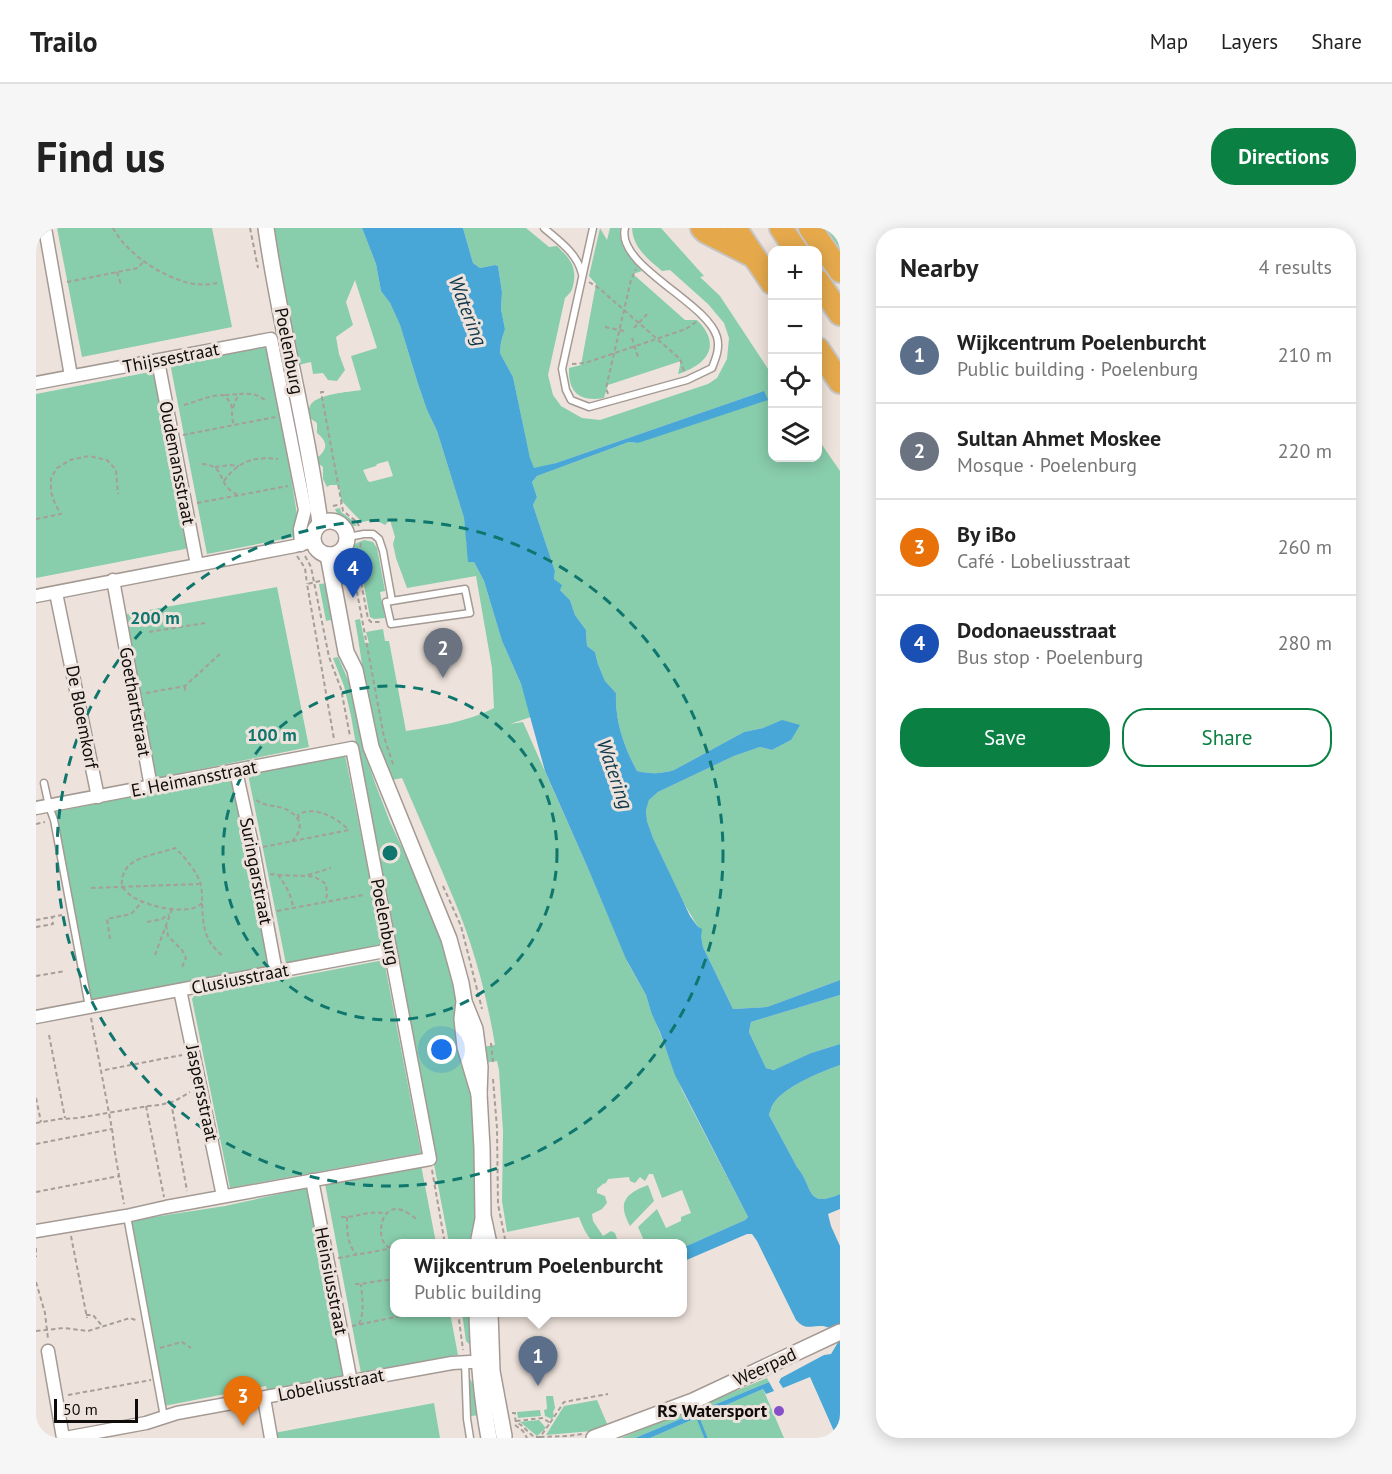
<!DOCTYPE html>
<html lang="en">
<head>
<meta charset="utf-8">
<style>
  body { margin:0; font-family:"PT Sans",sans-serif; background:#f6f6f6; color:#222 }
  .controls { position:absolute; right:18px; top:18px; display:grid; overflow:hidden; border-radius:12px; box-shadow:0 3px 15px #0003 }
  .controls button { width:54px; height:54px; display:grid; place-items:center; padding:0; border:0; border-bottom:2px solid #e0e0e0; background:#fff; color:#222; font:30px sans-serif }
  .scale { position:absolute; left:18px; bottom:15px; width:84px; box-sizing:border-box; padding-left:6px; border:3px solid #100c0a; border-top:0; font-size:16px; line-height:21px; white-space:nowrap; color:#100c0a; -webkit-text-stroke:4px #eee3dc; paint-order:stroke }
  .you { position:absolute; left:406px; top:822px; width:21px; height:21px; margin:-15px; border:4px solid #fff; border-radius:50%; background:#1a73e8; box-shadow:0 0 0 9px #1a73e833 }
  .badge { display:grid; place-items:center; width:39px; height:39px; border-radius:50%; background:#0b8043; color:#fff; font-size:20px; font-weight:700 }
  .pin { position:absolute; translate:-50% -50px; filter:drop-shadow(0 2px 3px #0008) }
  .pin::after { content:''; position:absolute; top:32px; width:21px; height:18px; background:inherit; clip-path:polygon(0 0,100% 0,50% 100%) }
  .popup { position:absolute; left:354px; top:1011px; width:297px; height:78px; box-sizing:border-box; display:grid; place-content:center; border-radius:12px; background:#fff; filter:drop-shadow(0 2px 4px #0005); font-size:20px; white-space:nowrap; color:#767676 }
  .popup b { font-size:22px; color:#222 }
  .popup::after { content:''; position:absolute; left:50%; top:100%; margin-left:-12px; border:12px solid transparent; border-top-color:#fff }
  .list { margin:0; padding:0; list-style:none }
  h2 { display:flex; justify-content:space-between; align-items:center; height:78px; margin:0; padding:0 24px; font-size:26px }
  h2 small { font-size:20px; font-weight:400; color:#767676 }
  .list li { display:grid; grid-template-columns:39px 1fr auto; gap:18px; align-items:center; box-sizing:border-box; height:96px; padding:0 24px; border-top:2px solid #e0e0e0 }
  .list b { display:block; font-size:22px; white-space:nowrap }
  .list p { margin:0; font-size:20px; white-space:nowrap; color:#767676 }
  .list em { font-size:20px; font-style:normal; color:#767676 }
  .actions { display:flex; gap:12px; padding:18px 24px }
  .actions a { flex:1; padding:14px 0; border:2px solid #0b8043; border-radius:24px; text-align:center; font-size:21px; color:#0b8043 }
  .actions .main { background:#0b8043; color:#fff }
  .icon { flex:none; width:33px; height:33px; fill:none; stroke:currentColor; stroke-width:2; stroke-linecap:round; stroke-linejoin:round }
  .map { position:relative; flex:none; width:804px; height:1210px; overflow:hidden; border-radius:24px }
  header { display:flex; align-items:center; gap:36px; box-sizing:border-box; height:84px; padding:0 30px; background:#fff; border-bottom:2px solid #e0e0e0 }
  header strong { font-size:28px }
  nav { display:flex; gap:33px; margin-inline-start:auto; font-size:21px }
  .intro { display:flex; align-items:center; justify-content:space-between; box-sizing:border-box; height:144px; padding:0 36px }
  h1 { margin:0; font-size:42px }
  .button { padding:15px 27px; border-radius:24px; background:#0b8043; color:#fff; font-size:21px; font-weight:700 }
  main { display:flex; gap:36px; padding:0 36px }
  aside { flex:1; background:#fff; border-radius:24px; box-shadow:0 3px 15px #0003 }
  .map>svg:first-child { display:block }
</style>
</head>
<body>
<header>
<strong>Trailo</strong>
<nav><a>Map</a><a>Layers</a><a>Share</a></nav>
</header>
<div class="intro"><h1>Find us</h1><a class="button">Directions</a></div>
<main>
<div class="map">
<svg width="804" height="1210" viewBox="0 0 804 1210">
  <rect width="100%" height="100%" fill="#eee3dc"/>
  <g fill="#88cdac" fill-rule="evenodd">
    <path d="M21 0H176L196 99 46 129Z"/>
    <path d="M238 0H326L340 36 345 63 354 75 364 97 382 156 391 182 401 203 428 290 430 306V315L438 334 448 353 466 413 485 456 495 489 474 496 487 494 551 638 592 735 610 767 615 784 619 792 635 834 646 862 712 989 709 992 646 1020V1016L609 1015 602 999 621 981 630 1000 645 993V989L655 985 646 962 626 970 617 946H613L609 953 604 949 599 955 594 953 593 949 572 951 570 955 567 956 561 961V965L569 968 571 975 566 981 556 986 557 993 567 1008 575 1003 579 1005 581 1011 575 1015H559C550 1008 547 999 543 989L471 1004 466 973 467 903 463 842 461 833 448 835 447 819 459 817C451 769 438 719 419 674 402 633 384 592 366 550L356 552C352 544 346 535 344 527 331 483 327 437 319 392L324 391 329 415H333L330 404 347 401 349 413H353L370 503C400 498 432 494 458 480L456 440 440 348 371 360 360 330 357 316 359 309 354 292 349 297C341 292 335 292 326 294L316 284 305 272 303 257H294L291 259 287 251V239L283 236 281 230C292 221 292 214 281 205V195L274 190 271 185C272 184 274 177 275 176 283 166 312 164 325 162L315 128 341 120 319 52 310 74 317 97 300 109 303 126 309 142 301 153 292 152 287 145 277 146 275 134 254 139 238 30ZM352 233 357 248 334 254 332 253 327 242 340 238 341 236Z"/>
    <path d="M427 0H490L513 19 521 18C532 29 540 36 538 53 536 63 536 63 529 70L512 147 517 167 525 178 546 190 564 192 672 156 681 150 691 131 693 110 688 95 672 76 634 42 626 43C612 31 597 20 596 0H625L668 48 664 49 684 68 736 147V230H782V211L804 243V752L731 779 697 781 667 719 662 699 646 672 617 610 611 593 610 581 613 572 622 564 698 528 724 519 736 522 755 512 745 493 727 500 708 504 638 542C625 546 614 546 601 543 588 518 579 494 580 465L569 453 562 436 559 424 551 418 550 402 539 387 534 372 523 361 518 351 519 343 497 277 501 269 496 254 501 248 593 214 602 215 728 163 520 235 498 241 494 231 477 149 464 125 465 114 469 101 465 81 466 64 462 38 459 37 444 40 437 35Z"/>
    <path d="M564 0 571 12 574 0H584C582 18 595 31 606 43L597 46 649 92H661C687 118 670 137 642 146L645 133 572 157 568 170C544 174 532 165 533 140L545 137 560 56 553 48Z"/>
    <path d="M780 0H799L804 8V35Z"/>
    <path d="M234 116 261 287 258 309 171 326 134 135Z"/>
    <path d="M119 143 154 320 0 350V166Z"/>
    <path d="M304 280 305 284 316 292 321 298C309 298 303 291 299 281Z"/>
    <path d="M328 312 337 314 341 320 349 363 344 364 349 390 338 391 334 389 325 342 319 337H309C309 324 316 316 328 312Z"/>
    <path d="M293 355 295 392 290 393 283 356Z"/>
    <path d="M241 359 273 519 117 551 85 387Z"/>
    <path d="M302 429 317 463 328 523 339 555 354 594 389 668 404 706 417 754 437 865 441 970 438 1015H413L341 637 315 488 308 458 297 430Z"/>
    <path d="M309 527 347 717 250 736 213 551 214 546Z"/>
    <path d="M195 549 198 550 234 738 54 772 18 584Z"/>
    <path d="M348 732 385 925 194 960 156 771 158 768Z"/>
    <path d="M804 767V816L775 825 739 842 730 840 713 804 715 794Z"/>
    <path d="M804 837V966C769 981 778 959 761 939L733 887C734 884 735 880 736 878 746 859 785 844 804 837Z"/>
    <path d="M385 937 400 1015 358 1016V1084L414 1085 422 1127 325 1145 289 956Z"/>
    <path d="M612 957 618 973 594 998C581 974 589 966 612 957Z"/>
    <path d="M275 959 311 1147 231 1163 230 1158 128 1178 92 993 189 978Z"/>
    <path d="M426 1085H437V1113L433 1116 430 1113Z"/>
    <path d="M731 1150 733 1154 599 1210H585Z"/>
    <path d="M434 1151C442 1161 443 1175 446 1187L434 1188Z"/>
    <path d="M727 1161 748 1210H614Z"/>
    <path d="M510 1168H517L519 1180 517 1184 518 1188 516 1191 509 1188 508 1182 511 1181Z"/>
    <path d="M561 1172 572 1198 556 1203 510 1207 528 1178Z"/>
    <path d="M398 1175 404 1210H239L238 1205Z"/>
    <path d="M504 1182 505 1188 482 1190 481 1184Z"/>
    <path d="M503 1192 510 1200 501 1208 484 1194Z"/>
  </g>
  <g fill="#48a7d7">
    <path d="M326 0H427L437 35 444 40 459 37 462 38 466 64 465 81 469 101 465 114 464 125 477 149 494 230 498 240 520 235 728 163 732 172 602 215 593 214 501 248 496 254 501 269 497 277 519 343 518 351 526 357 524 362 534 372 539 387 550 402 551 418 559 424 562 436 569 453 580 465C579 494 588 518 601 543 614 546 625 546 638 542L708 504 727 500 746 492 764 497 755 512 736 522 724 519 698 528 622 564 613 572 610 582 611 593 617 610 654 688 662 699 666 701 665 709 667 719 697 781 731 779 804 752V767L715 794 713 804 730 840 738 842 775 825 804 816V837C785 844 746 859 736 878 735 880 734 884 733 887L761 939C778 959 769 981 804 966V981L792 986 795 998 804 1018V1098L797 1101C795 1100 788 1098 786 1098 774 1097 770 1103 760 1092L721 1013 716 1006H711L646 1034V1020L709 992 712 989 639 847 624 804 615 784 610 767 590 731 551 638 509 543 485 456 466 413 448 353 438 334H432L428 290 401 203 391 182 382 156 364 97 354 75 345 63 340 36Z"/>
    <path d="M804 1111V1210H801L774 1149 747 1160 743 1154 745 1150 788 1127 795 1126Z"/>
    <path d="M733 1154 738 1163 730 1166 727 1161 614 1210H599Z"/>
  </g>
  <g fill="none" stroke-linecap="round" stroke-linejoin="round">
    <path stroke="#48a7d7" stroke-width="3" d="M662 1190 670 1210"/>
    <g stroke="#a49a94" stroke-width="9">
      <g id="service">
        <path d="M508 0C524 14 541 25 546 46"/>
        <path d="M557 0 526 141 530 162 535 172 553 179 651 152 676 140C680 130 684 120 681 109 671 74 579 37 589 0"/>
        <path d="M312 309 328 306H337L343 311 347 323 356 373 350 374 355 396 434 385 429 361 356 373"/>
        <path d="M8 555 13 578 18 592 53 779"/>
        <path d="M91 988 128 1189"/>
        <path d="M429 1134 431 1191 434 1210"/>
      </g>
    </g>
    <g stroke="#a49a94" stroke-width="15">
      <g id="minor">
        <path d="M9 0 35 148"/>
        <path d="M122 133 161 337"/>
        <path d="M0 155 235 111 269 282 264 301 265 317"/>
        <path d="M77 352 115 559"/>
        <path d="M20 365 62 569"/>
        <path d="M0 368 259 318 277 313"/>
        <path d="M200 543 217 621 240 744"/>
        <path d="M0 580 316 520 394 931 130 979 90 988 0 1003"/>
        <path d="M144 762 187 968"/>
        <path d="M0 789 354 722"/>
        <path d="M276 952 315 1154"/>
        <path d="M12 1123 27 1210"/>
        <path d="M228 1170 235 1210"/>
        <path d="M29 1210 110 1195 141 1185 416 1135 452 1133"/>
      </g>
    </g>
    <g stroke="#a49a94" stroke-width="18">
      <g id="tertiary">
        <path d="M230 0C244 99 271 196 284 295"/>
        <circle cx="294" cy="310" r="17"/>
        <path d="M292 327 310 424 319 442 335 519 413 711 425 755 428 773 426 791 429 819 443 866"/>
        <path d="M429 776 439 801 444 839 443 866 446 920 447 988 453 1016"/>
        <path d="M442 1016 447 991"/>
        <path d="M441 1084C442 1129 445 1167 453 1210"/>
        <path d="M454 1084 456 1143 468 1208"/>
        <path d="M558 1210 657 1173 804 1104"/>
      </g>
    </g>
    <g stroke="#c6c5c4" stroke-width="26">
      <g id="motorway">
        <path d="M666 0 670 4 717 28"/>
        <path d="M699 0 736 55"/>
        <path d="M745 0 760 22"/>
        <path d="M774 0 804 43"/>
        <path d="M782 53 804 86"/>
        <path d="M782 121 804 154"/>
      </g>
    </g>
    <g stroke="#a69e98" stroke-width="2" stroke-dasharray="4.5 3" stroke-linecap="butt">
      <path d="M77 0C91 26 125 48 153 55 162 57 172 57 181 55"/>
      <path d="M214 0 222 40"/>
      <path d="M81 44 85 57"/>
      <path d="M31 54 102 40 108 33"/>
      <path d="M553 54 564 61 644 131 648 143"/>
      <path d="M569 99 588 103"/>
      <path d="M598 100 611 86"/>
      <path d="M596 110 602 129"/>
      <path d="M536 136 549 135 650 101 660 94"/>
      <path d="M288 164H285L307 283 321 294 323 298"/>
      <path d="M572 166 570 160 595 52 600 41"/>
      <path d="M189 167 204 166"/>
      <path d="M148 177 176 168 187 167C201 177 193 184 198 197"/>
      <path d="M197 180 199 173 204 166C214 165 221 166 229 172"/>
      <path d="M147 207 239 189"/>
      <path d="M166 236C188 237 182 252 194 262 197 265 200 266 203 267"/>
      <path d="M179 239 194 237 203 238"/>
      <path d="M188 253C202 233 219 228 242 231"/>
      <path d="M161 275 252 258"/>
      <path d="M297 278 305 276"/>
      <path d="M0 291 25 286 19 276 15 264V250L21 240 34 232 53 228 71 232 80 242 82 266"/>
      <path d="M325 315C324 324 319 332 311 336L313 349 318 348 348 509 358 539"/>
      <path d="M261 328 269 340 271 356"/>
      <path d="M269 328 275 339 293 429 305 461 314 508"/>
      <path d="M306 341 318 340 323 343 332 391 335 394H345"/>
      <path d="M284 353 271 356 298 511"/>
      <path d="M113 404 169 395"/>
      <path d="M149 458V465"/>
      <path d="M110 465 149 458 186 424"/>
      <path d="M220 572C231 579 237 577 247 580 264 587 270 599 256 613"/>
      <path d="M263 590 262 587C278 576 302 591 313 602"/>
      <path d="M0 596 9 594"/>
      <path d="M227 619 313 602"/>
      <path d="M234 646 242 647C250 657 255 667 257 679"/>
      <path d="M242 647 269 648 295 640"/>
      <path d="M272 648 279 649 290 656 291 666 290 672"/>
      <path d="M407 658 425 698 446 781"/>
      <path d="M55 660 163 656"/>
      <path d="M166 675C154 688 115 679 101 671 95 669 90 663 86 659 83 628 118 628 139 620 147 627 161 644 164 654 166 660 166 667 166 673 167 697 167 712 187 728"/>
      <path d="M241 683 327 667"/>
      <path d="M0 692 26 687"/>
      <path d="M111 694 126 691 133 686"/>
      <path d="M130 697 132 708 146 722 150 730 146 739"/>
      <path d="M0 699 17 696 16 690"/>
      <path d="M74 711 71 691 95 686 107 673"/>
      <path d="M119 727 136 681"/>
      <path d="M0 748 29 743"/>
      <path d="M55 790 76 901 79 925 88 976"/>
      <path d="M13 807 29 890"/>
      <path d="M455 815 457 834"/>
      <path d="M69 842 146 827"/>
      <path d="M457 851 461 900 462 976 470 1016"/>
      <path d="M0 870 5 894"/>
      <path d="M135 874 151 963"/>
      <path d="M110 878 128 969"/>
      <path d="M0 895 23 891 41 890 112 878 124 877 139 873 154 864"/>
      <path d="M0 916 76 901"/>
      <path d="M396 942 409 1016"/>
      <path d="M0 964 83 948"/>
      <path d="M305 989C322 990 333 981 351 986"/>
      <path d="M311 989C311 1003 311 1015 320 1026"/>
      <path d="M35 1008 51 1090"/>
      <path d="M380 1016 392 1013"/>
      <path d="M0 1020V1029"/>
      <path d="M354 1020C351 1018 349 1017 347 1013 342 1003 346 981 360 981 368 981 376 988 382 992"/>
      <path d="M302 1030 358 1020"/>
      <path d="M0 1054 9 1085 12 1111"/>
      <path d="M319 1056C332 1056 345 1051 358 1052"/>
      <path d="M422 1084 427 1122"/>
      <path d="M50 1087H57L67 1099"/>
      <path d="M323 1096C329 1083 326 1070 325 1056"/>
      <path d="M316 1098 384 1084"/>
      <path d="M0 1103 28 1100 52 1103 94 1090 102 1093"/>
      <path d="M124 1120 146 1114 155 1120"/>
      <path d="M32 1167 115 1152"/>
      <path d="M476 1185H479C479 1188 479 1191 480 1194L485 1197 498 1209H504L514 1195 507 1190 480 1193"/>
      <path d="M514 1195 528 1174 572 1166"/>
      <path d="M479 1197 487 1203 491 1210"/>
      <path d="M504 1209 532 1208 546 1206"/>
    </g>
    <use href="#service" stroke="#fff" stroke-width="6"/>
    <use href="#minor" stroke="#fff" stroke-width="12"/>
    <use href="#tertiary" stroke="#fff" stroke-width="15"/>
    <use href="#motorway" stroke="#e5a94c" stroke-width="22"/>
  </g>
  <g fill="none" stroke="#0f766e" stroke-width="3" stroke-dasharray="10 8">
    <circle cx="354" cy="625" r="167"/>
    <circle cx="354" cy="625" r="333"/>
  </g>
  <circle fill="#8550c8" stroke="#eee3dc" stroke-width="2" cx="743" cy="1183" r="6"/>
  <g text-anchor="middle" stroke-width="6" stroke-linejoin="round" paint-order="stroke">
    <g font-size="18" fill="#100c0a" stroke="#eee3dc">
      <text transform="translate(253 123) rotate(79)" y="6">Poelenburg</text>
      <text transform="translate(135 130) rotate(-11)" y="6">Thijssestraat</text>
      <text transform="translate(141 235) rotate(79)" y="6">Oudemansstraat</text>
      <text transform="translate(99 474) rotate(80)" y="6">Goethartstraat</text>
      <text transform="translate(46 489) rotate(79)" y="6">De Bloemkorf</text>
      <text transform="translate(158 551) rotate(-11)" y="6">E. Heimansstraat</text>
      <text transform="translate(220 643) rotate(79)" y="6">Suringarstraat</text>
      <text transform="translate(349 694) rotate(79)" y="6">Poelenburg</text>
      <text transform="translate(204 751) rotate(-11)" y="6">Clusiusstraat</text>
      <text transform="translate(166 865) rotate(78)" y="6">Jaspersstraat</text>
      <text transform="translate(295 1053) rotate(79)" y="6">Heinsiusstraat</text>
      <text transform="translate(729 1139) rotate(-25)" y="6">Weerpad</text>
      <text transform="translate(295 1157) rotate(-11)" y="6">Lobeliusstraat</text>
    </g>
    <g font-size="18" font-weight="bold" fill="#100c0a" stroke="#eee3dc" text-anchor="end">
      <text x="731" y="1189">RS Watersport</text>
    </g>
    <g font-size="20" font-style="italic" fill="#0e384c" stroke="#eee3dc">
      <text transform="translate(432 83) rotate(69)" y="7">Watering</text>
      <text transform="translate(579 546) rotate(71)" y="7">Watering</text>
    </g>
  </g>
  <circle cx="354" cy="625" r="9" fill="#0f766e" stroke="#eee3dc" stroke-width="3"/>
  <g font-size="18" text-anchor="middle" font-weight="bold" fill="#0f766e" stroke="#eee3dc" stroke-width="6" stroke-linejoin="round" paint-order="stroke">
    <text x="119" y="396">200 m</text>
    <text x="236" y="513">100 m</text>
  </g>
</svg>
<div class="controls">
<button>+</button>
<button>−</button>
<button><svg class="icon" aria-label="locate" viewBox="0 0 24 24"><circle cx="12" cy="12" r="6"/><path d="M12 2v4M12 18v4M2 12h4M18 12h4"/></svg></button>
<button><svg class="icon" aria-label="layers" viewBox="0 0 24 24"><path d="M12 4l9 5-9 5-9-5zM3 14l9 5 9-5"/></svg></button>
</div>
<div class="scale">50 m</div>
<div class="you"></div>
<div class="pin badge" style="left:502px;top:1158px;background:#5c6f8a">1</div>
<div class="popup"><b>Wijkcentrum Poelenburcht</b>Public building</div>
<div class="pin badge" style="left:407px;top:450px;background:#6b7280">2</div>
<div class="pin badge" style="left:207px;top:1198px;background:#e8710a">3</div>
<div class="pin badge" style="left:317px;top:370px;background:#1a4fb4">4</div>
</div>
<aside>
<h2>Nearby<small>4 results</small></h2>
<ul class="list">
<li><span class="badge" style="background:#5c6f8a">1</span><div><b>Wijkcentrum Poelenburcht</b><p>Public building · Poelenburg</p></div><em>210 m</em></li>
<li><span class="badge" style="background:#6b7280">2</span><div><b>Sultan Ahmet Moskee</b><p>Mosque · Poelenburg</p></div><em>220 m</em></li>
<li><span class="badge" style="background:#e8710a">3</span><div><b>By iBo</b><p>Café · Lobeliusstraat</p></div><em>260 m</em></li>
<li><span class="badge" style="background:#1a4fb4">4</span><div><b>Dodonaeusstraat</b><p>Bus stop · Poelenburg</p></div><em>280 m</em></li>
</ul>
<div class="actions"><a class="main">Save</a><a>Share</a></div>
</aside>
</main>
</body>
</html>
